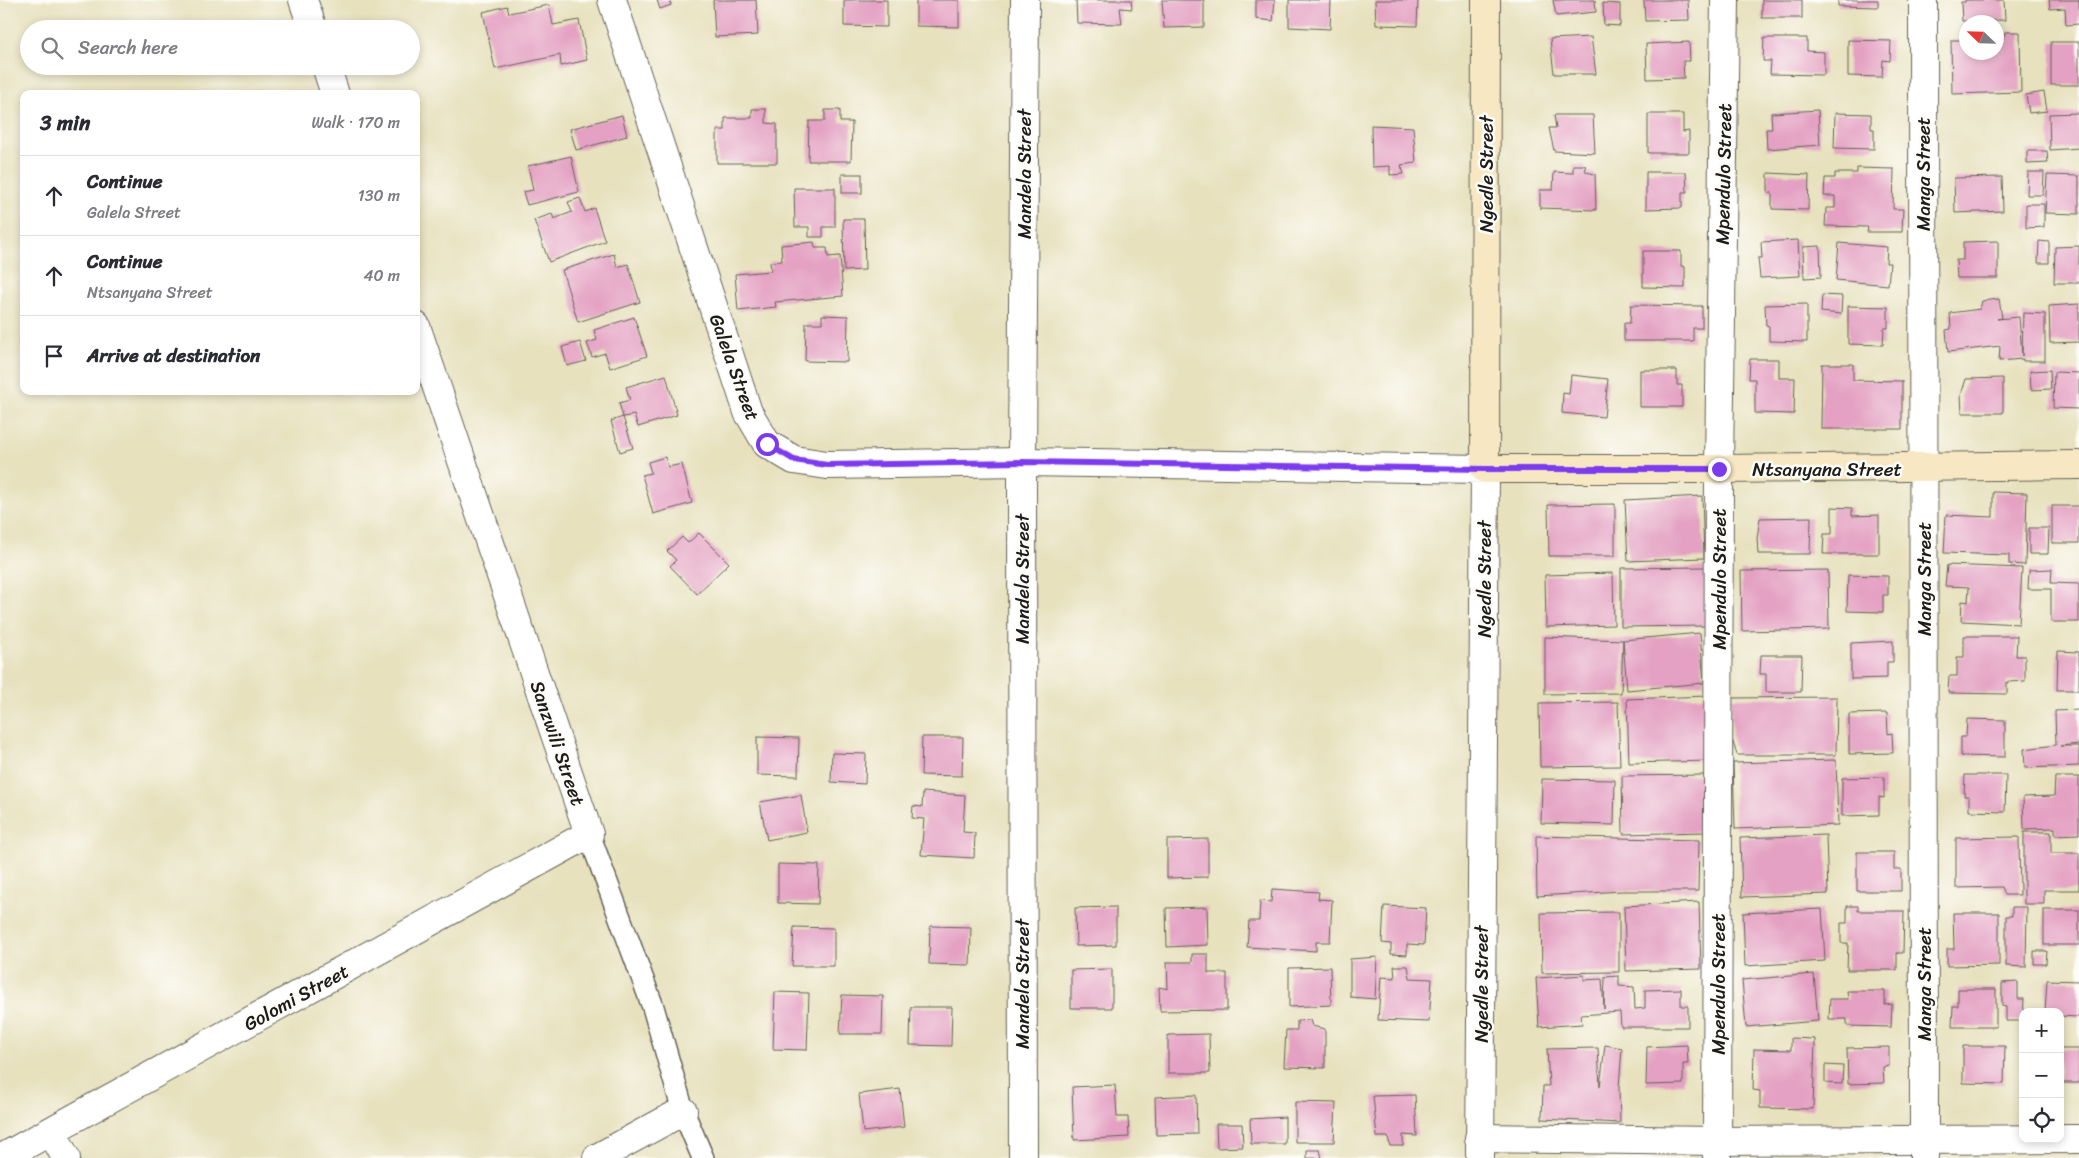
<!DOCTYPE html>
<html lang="en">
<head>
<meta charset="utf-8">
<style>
  body { margin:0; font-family:Sriracha,sans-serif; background:#f2f2f3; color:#2b2b33 }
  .controls { position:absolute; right:15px; bottom:15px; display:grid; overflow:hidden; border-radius:10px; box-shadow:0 2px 8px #0003 }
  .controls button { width:45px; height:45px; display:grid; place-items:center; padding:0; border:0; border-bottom:1px solid #e1e1e2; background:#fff; color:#2b2b33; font:25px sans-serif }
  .compass { position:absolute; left:1959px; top:15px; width:45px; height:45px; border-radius:50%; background:#fff; box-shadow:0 2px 8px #0003; rotate:293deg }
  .stop { position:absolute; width:15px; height:15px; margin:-11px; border:4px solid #7c3aed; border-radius:50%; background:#fff }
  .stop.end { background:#7c3aed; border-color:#fff; box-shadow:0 1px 5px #0008 }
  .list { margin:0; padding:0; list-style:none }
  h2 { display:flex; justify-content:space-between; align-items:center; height:65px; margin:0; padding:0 20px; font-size:21px }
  h2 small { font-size:16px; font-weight:400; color:#7c7c81 }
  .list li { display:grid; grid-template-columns:32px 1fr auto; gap:15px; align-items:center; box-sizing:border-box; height:80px; padding:0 20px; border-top:1px solid #e1e1e2 }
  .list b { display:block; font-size:19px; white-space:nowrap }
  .list p { margin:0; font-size:16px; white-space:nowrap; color:#7c7c81 }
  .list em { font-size:16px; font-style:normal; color:#7c7c81 }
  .icon { flex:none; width:28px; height:28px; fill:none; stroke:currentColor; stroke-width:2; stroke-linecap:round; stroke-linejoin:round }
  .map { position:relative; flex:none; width:2079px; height:1158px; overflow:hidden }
  .search { position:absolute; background:#fff; box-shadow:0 2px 8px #0003; left:20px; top:20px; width:400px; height:55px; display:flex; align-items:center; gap:12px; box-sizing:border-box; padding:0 18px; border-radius:28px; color:#7c7c81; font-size:19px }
  .panel { position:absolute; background:#fff; box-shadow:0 2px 8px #0003; left:20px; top:90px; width:400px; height:305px; border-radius:10px }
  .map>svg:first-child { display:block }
</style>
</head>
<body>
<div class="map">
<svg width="2079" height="1158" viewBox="0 0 2079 1158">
  <rect width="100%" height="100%" fill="#fdfcf7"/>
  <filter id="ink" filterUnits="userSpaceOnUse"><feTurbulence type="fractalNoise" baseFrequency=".02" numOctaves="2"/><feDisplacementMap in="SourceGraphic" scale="10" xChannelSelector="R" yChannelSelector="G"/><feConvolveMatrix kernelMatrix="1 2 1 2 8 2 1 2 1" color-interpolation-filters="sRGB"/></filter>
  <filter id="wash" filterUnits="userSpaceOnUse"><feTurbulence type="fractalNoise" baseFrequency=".0096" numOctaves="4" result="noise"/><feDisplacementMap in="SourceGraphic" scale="20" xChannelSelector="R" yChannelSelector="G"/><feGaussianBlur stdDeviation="1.12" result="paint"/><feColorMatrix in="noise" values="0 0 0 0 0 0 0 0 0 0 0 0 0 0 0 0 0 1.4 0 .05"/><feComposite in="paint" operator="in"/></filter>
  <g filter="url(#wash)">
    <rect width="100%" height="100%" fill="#e7e1be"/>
    <g id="blocks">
      <g fill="#e4a1c3">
        <path d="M657 0H670L671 5 660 9Z"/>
        <path d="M713 0H756L758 35 715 37Z"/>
        <path d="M844 0H887V27L844 26Z"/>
        <path d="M916 0H959V27L916 26Z"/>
        <path d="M1076 0H1131L1132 9 1120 8 1122 24 1077 23Z"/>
        <path d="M1162 0H1204V27L1164 28Z"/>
        <path d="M1256 0H1275L1273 21 1256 19Z"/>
        <path d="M1289 0H1331L1330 29 1289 27Z"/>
        <path d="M1375 0H1418L1417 26 1376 25Z"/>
        <path d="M1553 0H1595L1596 12 1556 16Z"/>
        <path d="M1644 0H1688L1689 20 1645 21Z"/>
        <rect x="1762" y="0" width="40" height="18"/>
        <path d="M1838 0H1878V7L1838 6Z"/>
        <path d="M1965 0H2004L2005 20 1962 21 1961 2H1965Z"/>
        <path d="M2049 0H2079V24L2066 25 2065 8 2050 9Z"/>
        <path d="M1603 3 1620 4V26L1604 25Z"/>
        <path d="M549 5 553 25 579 20 587 60 561 66 560 55 495 69 483 12 507 6 509 13Z"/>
        <path d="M2005 32H2020L2021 92 1952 94 1951 40H1966V52H1996V39H2003Z"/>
        <path d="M1591 37 1596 74H1554L1550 39Z"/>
        <path d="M1764 38H1807V51L1824 52V75L1770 74 1771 61H1763Z"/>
        <path d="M1848 40 1891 41 1890 61 1883 60 1882 77 1848 76Z"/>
        <path d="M1689 42 1690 61H1683L1684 78 1647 79 1646 44Z"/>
        <rect x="2051" y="42" width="28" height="43"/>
        <path d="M2044 92 2047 111 2029 113 2026 95Z"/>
        <path d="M752 109H766V123L777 124V163H717V130H725V118H752Z"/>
        <path d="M825 110H840V122H852L851 161H808L809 121H825Z"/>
        <path d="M1818 110 1820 145 1767 149 1766 129H1772L1771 113Z"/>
        <path d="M1835 113 1871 114V129H1874V149L1834 148Z"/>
        <path d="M2079 113V148L2050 150 2049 114Z"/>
        <path d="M1648 114H1683V132L1689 131V153H1648Z"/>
        <path d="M622 115 627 136 576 150 570 129Z"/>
        <path d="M1554 115H1593L1595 153 1554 151 1549 128H1556Z"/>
        <path d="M1371 125 1413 127 1416 163 1401 165 1404 174 1390 175V166L1372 167Z"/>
        <path d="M2027 151H2047L2048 163 2027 164Z"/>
        <path d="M571 156 579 192 527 205 523 192 533 190 528 166Z"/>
        <path d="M1573 165H1585L1586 172 1595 174 1596 210 1540 208V190H1553L1554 172 1573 173Z"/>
        <path d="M1857 168 1894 169 1893 209H1903L1902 232H1867L1868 227 1825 226 1826 208H1835V196H1824L1825 178H1835V173H1857Z"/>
        <path d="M1646 172H1686L1687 192H1682V208L1646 209Z"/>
        <path d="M2028 172H2044L2043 195H2027Z"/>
        <path d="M1768 173 1809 175 1808 210 1772 209V192L1768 193Z"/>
        <rect x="842" y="174" width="20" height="19"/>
        <path d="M2047 175 2079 176V214L2045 213Z"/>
        <path d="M2002 177 2003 211 1955 213 1954 178Z"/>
        <path d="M794 188H835V227H823V237H809V227H795Z"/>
        <path d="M580 198 585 212 594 208 605 241 549 262 534 220 552 214 554 219 572 212 568 202Z"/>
        <path d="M2026 204H2044V227L2026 228Z"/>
        <path d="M843 219H864L865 270 844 271Z"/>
        <path d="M1798 240 1800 276 1760 278 1758 258H1762L1761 242Z"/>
        <path d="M1998 241V278H1957L1956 260H1963V242Z"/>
        <path d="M2039 241 2049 242V263H2038Z"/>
        <path d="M814 242 815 248H827L828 257 840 256 843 296 775 302 776 307 738 311 735 274 771 271 770 262 782 261 781 245Z"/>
        <path d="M1839 243 1887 247 1886 263H1890L1888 285 1836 280Z"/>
        <path d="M1820 246 1821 277 1804 278 1803 247Z"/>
        <path d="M2079 246V283H2054L2055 247Z"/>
        <path d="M1643 251H1681V266L1685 267V288L1643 287Z"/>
        <path d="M614 254 617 267 628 264 640 302 578 322 562 270Z"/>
        <path d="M1822 295 1842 296 1841 314 1821 312Z"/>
        <path d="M1999 299 2002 318 1997 319 2019 317 2022 356 2023 313 2045 314V361H2023V359L1999 361 2000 346 1948 352 1946 330 1951 329 1950 313 1980 309 1982 301Z"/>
        <path d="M1807 304V342L1769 341V326L1766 325 1765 305Z"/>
        <path d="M2079 304V342L2050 343 2049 306Z"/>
        <path d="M1631 305 1702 306V328H1693V341H1624V323H1630Z"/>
        <path d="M1848 306 1888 307V328H1884L1883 345 1848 344Z"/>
        <path d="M822 315 848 316 847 362 805 361 806 323H822Z"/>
        <path d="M634 317 647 356 610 368 605 353 592 357 587 343 597 340 594 330Z"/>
        <path d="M580 342 586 361 567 366 562 347Z"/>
        <path d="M1750 359H1779V378H1795L1794 414 1755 413V379H1749Z"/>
        <path d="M1822 364H1853V380L1902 381V429H1821Z"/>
        <path d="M1640 370H1677V385H1682V407H1640Z"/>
        <path d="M2050 370 2051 389 2031 390 2030 371Z"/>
        <path d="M2054 372 2079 373V409L2053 408Z"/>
        <path d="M666 375 677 415 638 427 634 415 623 417 633 448 620 452 611 421 623 417 619 403 630 400 626 387Z"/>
        <path d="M1571 375 1608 379 1604 417 1562 413 1563 393 1569 394Z"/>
        <path d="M2003 378V413H1962L1961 395 1966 379Z"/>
        <path d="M665 457 668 467 682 464 692 503 653 514 642 475 651 473 648 462Z"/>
        <path d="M1993 492 2027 493 2025 565 2009 564V555L1944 553 1946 515 1993 517Z"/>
        <path d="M1702 496 1704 558 1628 561 1625 500Z"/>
        <path d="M1615 504V556H1549L1548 505Z"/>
        <rect x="2052" y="506" width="27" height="37"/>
        <path d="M1832 507 1852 508V516L1879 515V554H1823L1824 534H1832Z"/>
        <path d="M1811 517 1810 554H1758L1757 538 1760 518Z"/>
        <path d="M2029 528H2049L2048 554H2029Z"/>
        <path d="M699 533 729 563 697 594 670 566 676 560 667 551 682 537 688 543Z"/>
        <path d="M1947 565 2022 568 2019 624 1961 621 1962 601 1968 602 1969 587 1945 586Z"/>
        <path d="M1705 567 1706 626 1621 627V568Z"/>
        <path d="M2052 569 2051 583 2079 584V622H2051V589H2028L2029 570Z"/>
        <path d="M1828 570 1829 629 1742 631 1741 571Z"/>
        <path d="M1613 573 1614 625 1546 627 1545 575Z"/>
        <path d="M1848 575 1888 576V595H1883V612L1847 611Z"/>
        <path d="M1700 633 1704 683 1627 690 1623 640 1621 693 1545 694V637L1623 640Z"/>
        <path d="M1964 636H2017L2016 656H2025V681L2007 682V694L1948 693 1949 676H1957V657H1964Z"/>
        <path d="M1893 641V662H1887V678L1851 679V643Z"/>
        <path d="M2058 651 2079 652V690H2057Z"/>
        <path d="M1761 655H1802L1801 692H1766V674H1760Z"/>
        <path d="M1707 696 1709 761 1629 763 1627 699Z"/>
        <path d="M1837 697 1836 755H1737L1732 739 1731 698Z"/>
        <path d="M1618 702 1620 766 1540 767 1539 703Z"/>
        <path d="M2079 710V744L2060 746H2079V766L2025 768 2024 749 2056 745 2055 711Z"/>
        <path d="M1887 713 1888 734 1892 733 1893 753 1849 754V714Z"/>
        <path d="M1967 719 2005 720V757L1961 756V737H1966Z"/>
        <path d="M757 737 799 738 798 776 757 775Z"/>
        <path d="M922 737H963L962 776 921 775Z"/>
        <path d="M832 753 866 754 865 784 831 782Z"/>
        <path d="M1836 760 1838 825 1735 829 1733 763Z"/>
        <path d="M1704 775 1705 832 1623 834 1622 776Z"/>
        <path d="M1965 775H2006L2005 812 1969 811V796H1964Z"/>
        <path d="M1884 777V798L1879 797V815L1842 816V778Z"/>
        <path d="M2055 777H2079V834L2055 835V828L2024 829 2023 797 2054 796Z"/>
        <path d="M1542 779 1615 780 1614 825 1541 823Z"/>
        <path d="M923 792 965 795 963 832 975 833 974 858 921 855 924 819 912 818 913 806 922 807Z"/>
        <path d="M801 795 807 832 767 840 760 802Z"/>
        <path d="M2024 832H2051V853H2079V890H2044V904H2024Z"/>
        <path d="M1826 835 1828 894 1742 897 1740 838Z"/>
        <path d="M1536 836 1699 840 1698 891H1622L1537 896Z"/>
        <path d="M2019 837 2020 895H2005L2002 887 1956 888V838Z"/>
        <path d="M1208 839V877L1167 878V840Z"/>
        <path d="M1857 852H1894V869H1901V891H1857Z"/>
        <path d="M778 864 819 865 818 904 778 903Z"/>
        <path d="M1272 889 1319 892 1318 899 1332 900 1330 942H1316V951L1247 947 1249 921H1259L1260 901 1271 902Z"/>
        <path d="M1699 902 1701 969 1626 971 1624 906Z"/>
        <path d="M1384 906 1426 908 1424 945 1407 944V955L1391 954V944L1382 943Z"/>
        <path d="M1847 906H1858V911H1904L1903 953H1897V970H1847L1848 943H1841V923H1847Z"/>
        <path d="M1116 907V945L1076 946 1075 908Z"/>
        <path d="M1207 907 1208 945 1167 947 1166 908Z"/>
        <path d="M2012 907H2027L2026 967 2006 966V916H2012Z"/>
        <path d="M1822 909 1825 961 1745 966 1743 913Z"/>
        <rect x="2044" y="910" width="35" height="35"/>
        <path d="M1619 912V972L1542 973 1541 913Z"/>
        <path d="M1953 913H1999V965L1947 966V949H1954Z"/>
        <path d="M930 926 971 927 970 965 929 964Z"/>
        <path d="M794 927 834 928V966H792Z"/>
        <path d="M2034 951H2047L2046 964H2034Z"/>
        <path d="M1192 954H1208V973H1227V1010L1160 1011 1159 987 1168 989 1167 962H1192Z"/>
        <path d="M1377 957 1375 999 1350 997V959Z"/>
        <path d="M1394 966H1408L1410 978 1432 979 1429 1022 1378 1020 1381 977 1395 978Z"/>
        <path d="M1330 967 1331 1005 1289 1007V968Z"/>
        <path d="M1112 969V1008H1071V970Z"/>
        <path d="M1814 974 1818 1021 1746 1027 1742 980Z"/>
        <path d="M1584 975V980L1602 979 1604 1009 1605 977 1619 976V986L1634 987 1635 1009 1645 1008V990L1681 989V1006H1688V1027H1621L1620 1012 1581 1015 1582 1024 1539 1027 1536 978Z"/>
        <path d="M2047 980 2079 981V1017L2060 1016V1012H2045Z"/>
        <path d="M2018 982V999H2024L2023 1021H2006V1007L2002 1006V983Z"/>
        <path d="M1958 989H1996V1027H1952L1953 1006H1958Z"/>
        <path d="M1847 991H1885V1005L1892 1004 1891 1027 1847 1026V1019H1829L1830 999H1848Z"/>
        <path d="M775 992 809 993 807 1050 773 1049Z"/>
        <path d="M842 995 883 996 882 1034H840Z"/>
        <path d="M911 1007H952L951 1046 910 1045Z"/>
        <path d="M1310 1020 1312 1026 1325 1029V1068L1284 1067 1286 1030H1297V1021Z"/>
        <path d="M1209 1034 1210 1073H1168V1035Z"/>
        <path d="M1791 1038 1815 1039 1813 1109 1760 1108V1091L1753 1090 1754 1049 1791 1050Z"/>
        <path d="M1605 1045 1622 1048 1619 1088 1620 1123 1542 1119 1543 1086H1549L1547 1049 1598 1048 1600 1087Z"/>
        <path d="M1687 1045 1688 1064H1683V1084L1646 1085 1647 1047Z"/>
        <path d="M1963 1046H2005L2004 1084 1963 1083Z"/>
        <path d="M1889 1047V1066L1883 1067 1884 1083 1848 1084 1847 1048Z"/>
        <rect x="2060" y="1049" width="19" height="34"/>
        <path d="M1825 1065 1843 1066 1842 1084 1825 1083Z"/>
        <path d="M1115 1085 1117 1117H1128L1129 1137 1074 1140 1072 1087Z"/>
        <path d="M900 1089 904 1127 863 1132 859 1094Z"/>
        <path d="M1196 1095 1197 1134 1156 1135 1155 1097Z"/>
        <path d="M1415 1095 1417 1136 1403 1135V1146H1390L1388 1137H1377L1373 1096Z"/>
        <path d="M1295 1102 1336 1103 1334 1142H1295Z"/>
        <path d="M1285 1117V1144H1251L1250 1119Z"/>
        <path d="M1216 1124H1242L1243 1147 1217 1148Z"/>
        <path d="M1307 1150H1320L1322 1158H1307Z"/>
      </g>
    </g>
  </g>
  <g filter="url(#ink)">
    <use href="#blocks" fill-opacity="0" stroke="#636155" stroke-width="1"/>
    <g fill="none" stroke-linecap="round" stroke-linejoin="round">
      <g stroke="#636155" stroke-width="24">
        <path id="lane" d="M589 834 653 1007 683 1111 703 1158"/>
      </g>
      <g stroke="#636155" stroke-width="30">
        <g id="street">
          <path d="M303 0 313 29"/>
          <path d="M612 0 748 412 767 444 794 460 827 465 1022 462 1485 469 1480 1158"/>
          <path d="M1923 0 1924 1158"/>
          <path d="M326 66 335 94"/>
          <path d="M52 1132 66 1158"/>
          <path d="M1479 1138 1717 1141 2079 1139"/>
          <path d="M2 1158 589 834 416 326"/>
          <path d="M597 1158 683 1111"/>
          <path d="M1023 1158 1022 462 1025 0"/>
          <path d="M1717 1158 1719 469 1725 0"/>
        </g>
      </g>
      <g stroke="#636155" stroke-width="30">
        <path id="secondary" d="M1486 0 1485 469H1719L2079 465"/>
      </g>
      <use href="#lane" stroke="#fff" stroke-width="21"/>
      <use href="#street" stroke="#fff" stroke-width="28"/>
      <use href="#secondary" stroke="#f7e8c3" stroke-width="28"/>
    </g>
  </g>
  <g fill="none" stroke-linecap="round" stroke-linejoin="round" filter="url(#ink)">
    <path stroke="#7c3aed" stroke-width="6" d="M767 444 794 460 827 465 1022 462 1485 469H1719"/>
  </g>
  <g text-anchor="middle" stroke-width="5" stroke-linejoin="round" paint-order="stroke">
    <g font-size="19" fill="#1c1c1c" stroke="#fdfcf7">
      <text transform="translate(1024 174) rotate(-90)" y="7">Mandela Street</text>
      <text transform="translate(1486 174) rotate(-90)" y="7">Ngedle Street</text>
      <text transform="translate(1723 174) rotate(-89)" y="7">Mpendulo Street</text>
      <text transform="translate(1923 174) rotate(-90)" y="7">Manga Street</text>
      <text transform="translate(735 367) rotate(70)" y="7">Galela Street</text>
      <text x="1827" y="476">Ntsanyana Street</text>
      <text transform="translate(1022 579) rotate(-90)" y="7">Mandela Street</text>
      <text transform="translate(1484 579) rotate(-90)" y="7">Ngedle Street</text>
      <text transform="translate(1719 579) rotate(-90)" y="7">Mpendulo Street</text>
      <text transform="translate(1924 579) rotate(-90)" y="7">Manga Street</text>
      <text transform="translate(558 743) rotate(71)" y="7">Sanzwili Street</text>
      <text transform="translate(1022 984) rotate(-90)" y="7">Mandela Street</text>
      <text transform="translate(1481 984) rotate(-90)" y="7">Ngedle Street</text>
      <text transform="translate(1718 984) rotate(-90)" y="7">Mpendulo Street</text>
      <text transform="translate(1924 984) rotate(-90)" y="7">Manga Street</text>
      <text transform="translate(296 997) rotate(-29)" y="7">Golomi Street</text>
    </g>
  </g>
</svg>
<div class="controls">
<button>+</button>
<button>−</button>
<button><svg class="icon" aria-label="locate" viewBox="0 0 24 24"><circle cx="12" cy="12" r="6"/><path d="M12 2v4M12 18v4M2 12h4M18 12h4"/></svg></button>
</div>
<svg class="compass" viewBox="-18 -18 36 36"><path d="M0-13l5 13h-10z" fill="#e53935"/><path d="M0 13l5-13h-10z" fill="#7c7c81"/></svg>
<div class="stop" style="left:767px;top:444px"></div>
<div class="stop end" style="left:1719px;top:469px"></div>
<div class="search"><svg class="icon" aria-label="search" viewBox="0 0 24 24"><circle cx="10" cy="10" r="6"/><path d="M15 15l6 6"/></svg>Search here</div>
<section class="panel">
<h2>3 min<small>Walk · 170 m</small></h2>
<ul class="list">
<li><svg class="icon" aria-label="ahead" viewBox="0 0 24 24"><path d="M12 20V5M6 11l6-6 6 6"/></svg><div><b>Continue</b><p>Galela Street</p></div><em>130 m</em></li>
<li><svg class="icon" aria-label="ahead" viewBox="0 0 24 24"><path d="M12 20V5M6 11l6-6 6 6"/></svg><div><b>Continue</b><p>Ntsanyana Street</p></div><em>40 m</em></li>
<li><svg class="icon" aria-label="arrive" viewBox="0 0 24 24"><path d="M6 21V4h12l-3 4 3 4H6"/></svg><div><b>Arrive at destination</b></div></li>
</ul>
</section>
</div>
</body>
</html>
